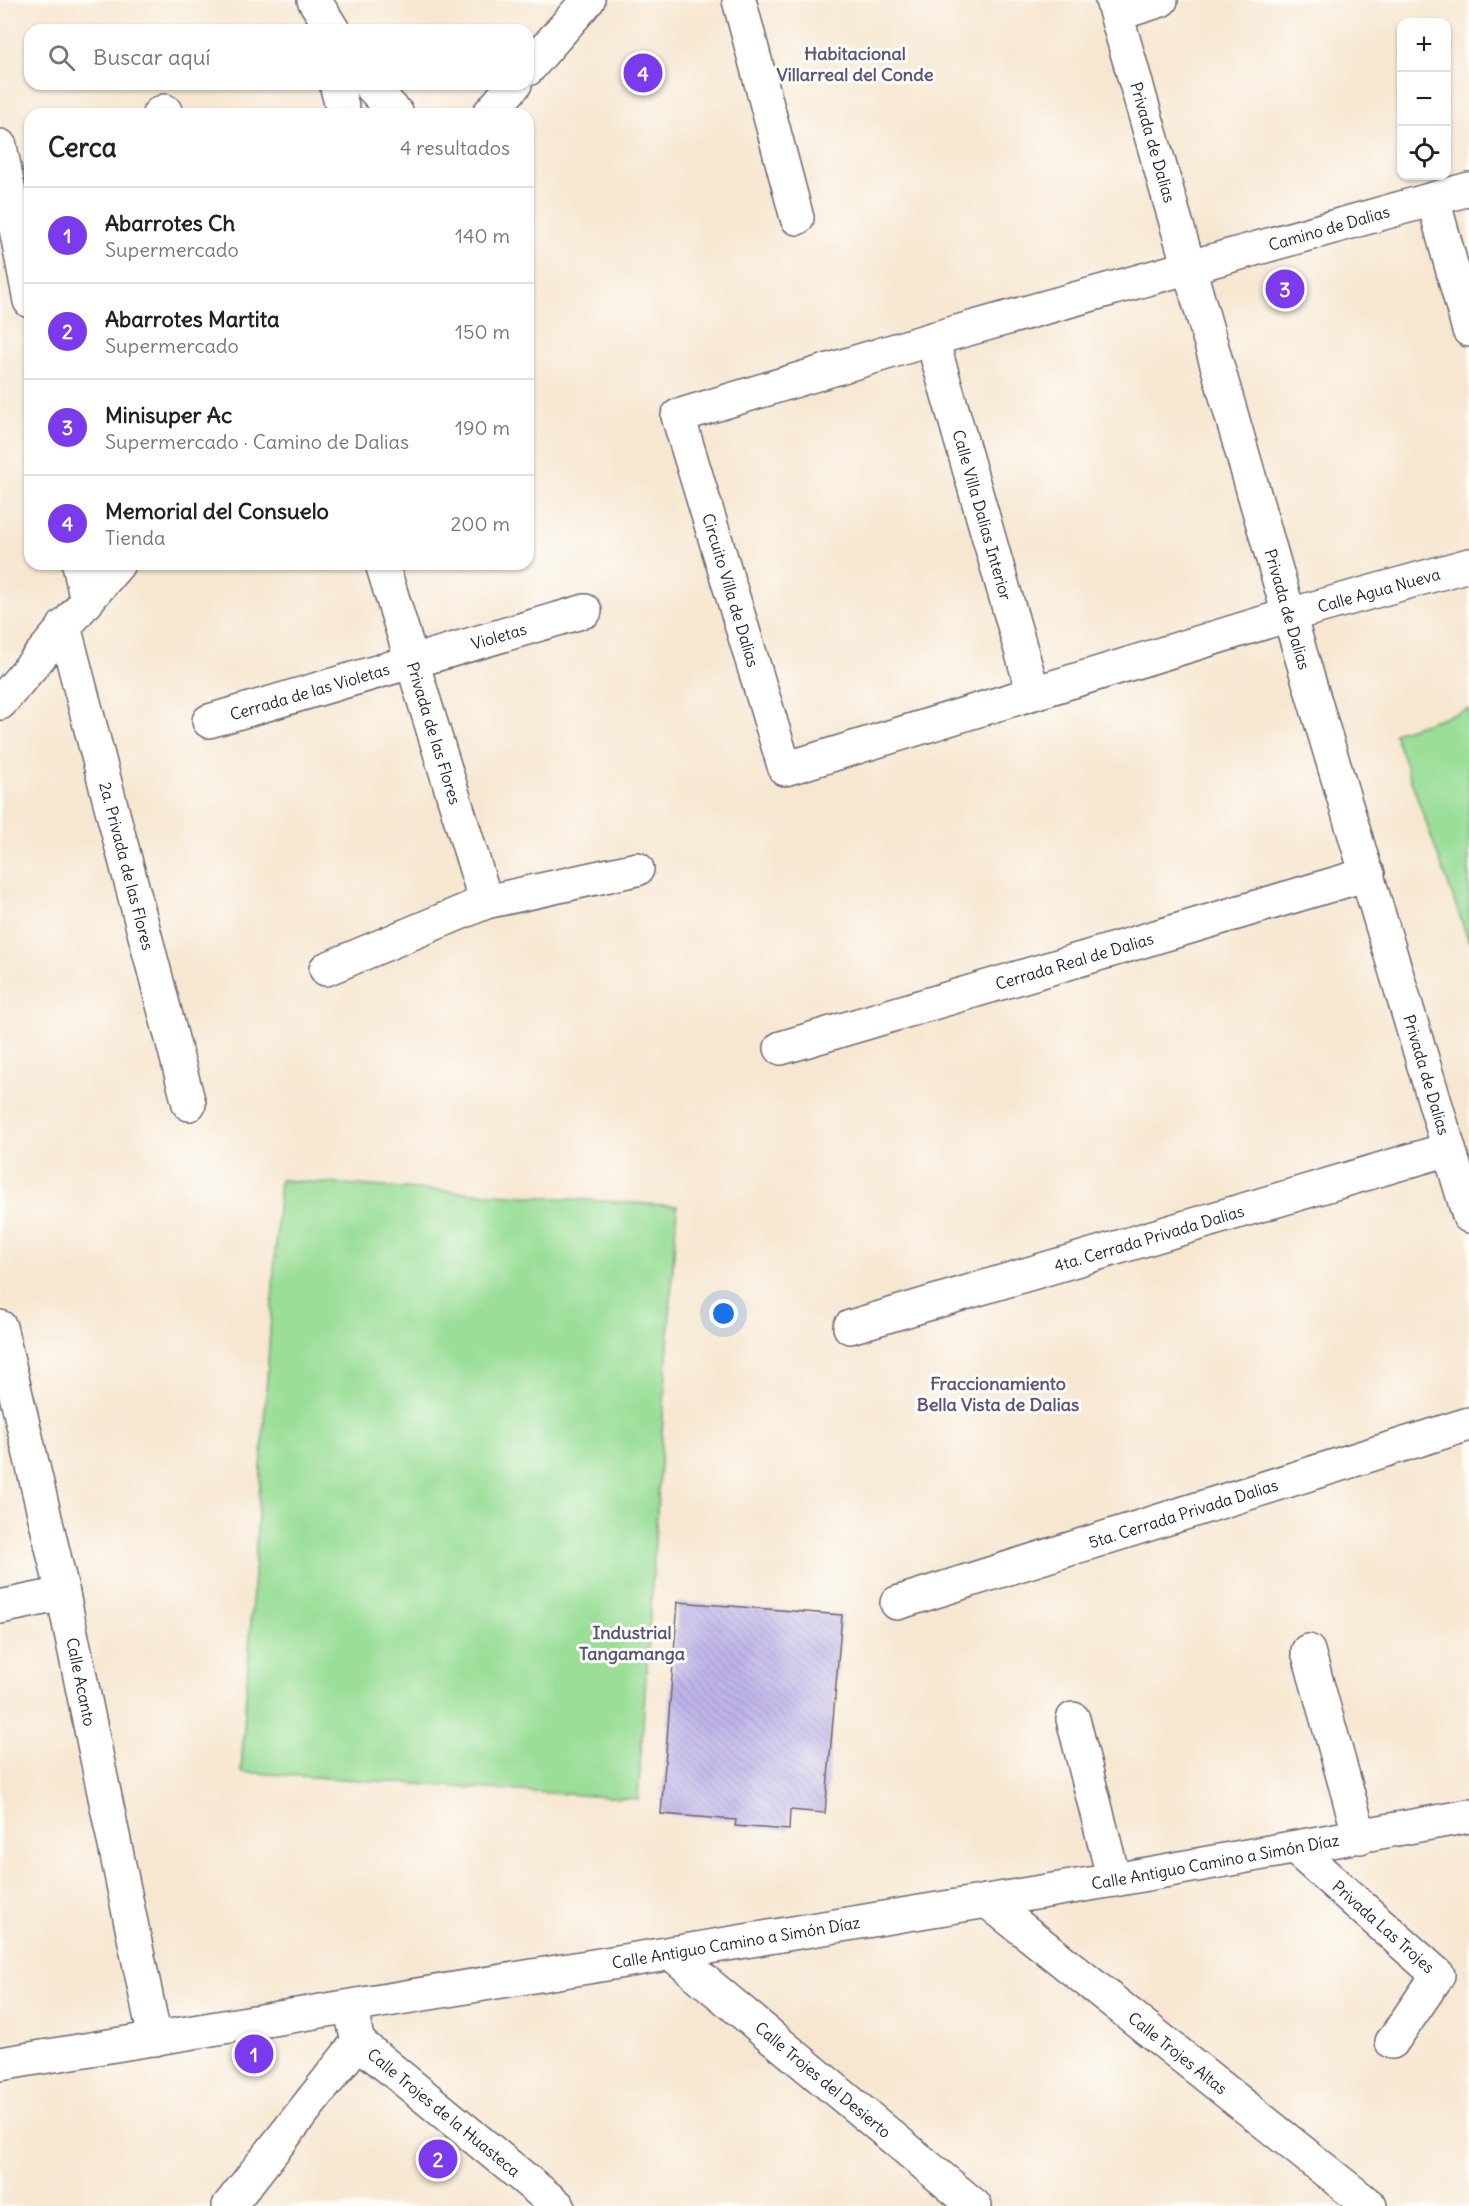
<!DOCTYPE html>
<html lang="es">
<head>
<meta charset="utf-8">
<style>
  body { margin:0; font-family:Delius,sans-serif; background:#f6f6f6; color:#222 }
  .controls { position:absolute; right:18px; top:18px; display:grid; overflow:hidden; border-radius:12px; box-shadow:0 2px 4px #0004 }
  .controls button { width:54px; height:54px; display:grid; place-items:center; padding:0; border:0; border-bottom:2px solid #e0e0e0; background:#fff; color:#222; font:30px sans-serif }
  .you { position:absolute; left:724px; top:1314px; width:21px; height:21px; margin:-15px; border:4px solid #fff; border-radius:50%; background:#1a73e8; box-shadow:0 0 0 9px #1a73e833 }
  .badge { display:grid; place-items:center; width:39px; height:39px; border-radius:50%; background:#7c3aed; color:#fff; font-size:20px; font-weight:700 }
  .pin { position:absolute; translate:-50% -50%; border:3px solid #fff; box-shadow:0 2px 6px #0006 }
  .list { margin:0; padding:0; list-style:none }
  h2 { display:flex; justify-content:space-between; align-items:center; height:78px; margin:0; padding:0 24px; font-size:26px }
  h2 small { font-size:20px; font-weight:400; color:#767676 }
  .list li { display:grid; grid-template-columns:39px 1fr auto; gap:18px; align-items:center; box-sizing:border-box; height:96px; padding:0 24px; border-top:2px solid #e0e0e0 }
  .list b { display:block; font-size:22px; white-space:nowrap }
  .list p { margin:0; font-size:20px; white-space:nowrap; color:#767676 }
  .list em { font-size:20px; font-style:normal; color:#767676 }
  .icon { flex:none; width:33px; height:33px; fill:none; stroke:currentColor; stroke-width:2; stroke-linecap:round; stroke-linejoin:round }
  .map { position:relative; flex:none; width:1469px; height:2206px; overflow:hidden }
  .search { position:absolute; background:#fff; box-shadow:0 2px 4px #0004; left:24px; top:24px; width:510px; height:66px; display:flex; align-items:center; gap:15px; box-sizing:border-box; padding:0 21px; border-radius:18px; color:#767676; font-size:22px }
  .panel { position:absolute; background:#fff; box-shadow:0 2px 4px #0004; left:24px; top:108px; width:510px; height:462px; border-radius:18px }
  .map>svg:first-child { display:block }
</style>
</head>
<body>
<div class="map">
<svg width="1469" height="2206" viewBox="0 0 1469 2206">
  <defs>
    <pattern id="building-back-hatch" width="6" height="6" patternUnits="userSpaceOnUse" patternTransform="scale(1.5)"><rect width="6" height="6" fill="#bfb4e9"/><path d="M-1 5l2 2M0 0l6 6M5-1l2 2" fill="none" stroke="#a49ac9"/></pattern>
  </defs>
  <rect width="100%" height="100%" fill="#fdfcf7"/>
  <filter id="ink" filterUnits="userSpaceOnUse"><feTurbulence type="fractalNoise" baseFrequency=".0167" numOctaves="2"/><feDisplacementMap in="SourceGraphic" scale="12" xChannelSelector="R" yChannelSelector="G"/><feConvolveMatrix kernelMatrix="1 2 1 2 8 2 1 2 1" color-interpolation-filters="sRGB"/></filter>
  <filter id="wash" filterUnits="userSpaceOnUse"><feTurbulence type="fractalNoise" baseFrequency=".008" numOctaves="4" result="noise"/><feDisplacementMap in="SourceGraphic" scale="24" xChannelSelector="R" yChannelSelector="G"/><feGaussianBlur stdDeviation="1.35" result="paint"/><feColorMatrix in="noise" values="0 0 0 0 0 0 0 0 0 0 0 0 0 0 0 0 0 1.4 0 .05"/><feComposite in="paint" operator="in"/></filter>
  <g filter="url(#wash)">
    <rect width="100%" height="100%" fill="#f7e7d1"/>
    <g fill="#9ade97" stroke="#5e8069" stroke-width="1.5">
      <path d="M1469 709V942L1394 733Z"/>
      <path d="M280 1180 677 1206 638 1799 241 1772Z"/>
    </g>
    <g id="blocks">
      <path fill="url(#building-back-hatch)" d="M678 1602 842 1615 825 1813 790 1810 789 1830 735 1826 736 1820 661 1814Z"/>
    </g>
  </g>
  <g filter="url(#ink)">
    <use href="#blocks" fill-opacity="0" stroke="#6d6770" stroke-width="1.5"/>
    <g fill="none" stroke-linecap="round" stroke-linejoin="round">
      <g stroke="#6d6770" stroke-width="36">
        <g id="street">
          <path d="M314 0 333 30"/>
          <path d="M739 0 797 218"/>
          <path id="s1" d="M1112 0 1289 615 1469 1216"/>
          <path d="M1117 14 1161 0"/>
          <path d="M336 84 344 114"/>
          <path d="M369 84 397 114"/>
          <path d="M159 114 165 111"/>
          <path d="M0 146 30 301"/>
          <path id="s2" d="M1469 189 932 339 678 416 785 769 1289 615 1469 565"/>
          <path d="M1433 199 1469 330"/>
          <path id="s3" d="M932 339 1033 692"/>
          <path d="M79 564 87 602"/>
          <path id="s4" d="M382 564 486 902"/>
          <path id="s5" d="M64 626 189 1104"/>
          <path id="s6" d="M209 721 585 611"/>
          <path d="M326 969 486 902 637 869"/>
          <path id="s7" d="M781 1048 1368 874"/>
          <path id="s8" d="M0 1327 63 1594 155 2039"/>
          <path id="s9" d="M850 1327 1449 1149"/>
          <path id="s10" d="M897 1603 1469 1424"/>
          <path d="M0 1607 63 1594"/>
          <path d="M1308 1651 1360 1837"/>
          <path d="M1073 1719 1114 1880"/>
          <path id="s11" d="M1296 1849 1438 1975 1392 2042"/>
          <path id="s12" d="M987 1901 1370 2206"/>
          <path id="s13" d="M671 1953 975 2206"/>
          <path id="s14" d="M358 2042 558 2206"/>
          <path d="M229 2206 358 2042 353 2020"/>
        </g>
      </g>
      <g stroke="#6d6770" stroke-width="36">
        <g id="secondary">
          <path d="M528 69 588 0"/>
          <path d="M489 114 515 84"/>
          <path d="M0 703 118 564"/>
          <path id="s15" d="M0 2064 1114 1880 1469 1816"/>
        </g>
      </g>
      <use href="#street" stroke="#fff" stroke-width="33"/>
      <use href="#secondary" stroke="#fff" stroke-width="33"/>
    </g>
  </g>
  <g text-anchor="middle" stroke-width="6" stroke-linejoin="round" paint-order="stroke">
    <g font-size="16" fill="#22223b" stroke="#fdfcf7">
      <text dy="6" stroke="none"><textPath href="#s1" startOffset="148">Privada de Dalias</textPath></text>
      <text transform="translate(1329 228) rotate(-16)" y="6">Camino de Dalias</text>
      <text dy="6" stroke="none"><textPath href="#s3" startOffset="183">Calle Villa Dalias Interior</textPath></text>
      <text dy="6" stroke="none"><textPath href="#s2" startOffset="1005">Circuito Villa de Dalias</textPath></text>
      <text dy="6" stroke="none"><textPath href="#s2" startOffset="1812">Calle Agua Nueva</textPath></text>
      <text dy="6" stroke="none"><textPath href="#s1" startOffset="634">Privada de Dalias</textPath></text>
      <text dy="6" stroke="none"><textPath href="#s6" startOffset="302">Violetas</textPath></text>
      <text dy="6" stroke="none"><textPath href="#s6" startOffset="105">Cerrada de las Violetas</textPath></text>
      <text dy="6" stroke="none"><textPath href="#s4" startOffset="177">Privada de las Flores</textPath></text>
      <text dy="6" stroke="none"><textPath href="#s5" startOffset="248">2a. Privada de las Flores</textPath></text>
      <text dy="6" stroke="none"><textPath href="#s7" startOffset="306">Cerrada Real de Dalias</textPath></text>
      <text dy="6" stroke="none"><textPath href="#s1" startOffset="1120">Privada de Dalias</textPath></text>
      <text dy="6" stroke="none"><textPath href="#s9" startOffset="312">4ta. Cerrada Privada Dalias</textPath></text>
      <text dy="6" stroke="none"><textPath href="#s10" startOffset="300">5ta. Cerrada Privada Dalias</textPath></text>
      <text dy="6" stroke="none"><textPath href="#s8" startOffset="364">Calle Acanto</textPath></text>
      <text dy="6" stroke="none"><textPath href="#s15" startOffset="1232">Calle Antiguo Camino a Simón Díaz</textPath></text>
      <text dy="6" stroke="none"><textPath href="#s11" startOffset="117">Privada Las Trojes</textPath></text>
      <text dy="6" stroke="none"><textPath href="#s15" startOffset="746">Calle Antiguo Camino a Simón Díaz</textPath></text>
      <text dy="6" stroke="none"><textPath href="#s12" startOffset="244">Calle Trojes Altas</textPath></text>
      <text dy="6" stroke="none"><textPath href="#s13" startOffset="198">Calle Trojes del Desierto</textPath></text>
      <text dy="6" stroke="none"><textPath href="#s14" startOffset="111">Calle Trojes de la Huasteca</textPath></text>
    </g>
    <g font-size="18" font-weight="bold" fill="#595578" stroke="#fdfcf7">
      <text x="855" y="60">Habitacional<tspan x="855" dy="21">Villarreal del Conde</tspan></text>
      <text x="998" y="1390">Fraccionamiento<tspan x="998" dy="21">Bella Vista de Dalias</tspan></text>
      <text x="632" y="1639">Industrial<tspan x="632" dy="21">Tangamanga</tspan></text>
    </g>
  </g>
</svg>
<div class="controls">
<button>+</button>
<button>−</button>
<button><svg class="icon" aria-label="locate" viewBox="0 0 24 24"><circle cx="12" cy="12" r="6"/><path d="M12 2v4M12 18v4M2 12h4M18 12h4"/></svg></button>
</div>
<div class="you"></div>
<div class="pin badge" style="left:254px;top:2054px">1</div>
<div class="pin badge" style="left:438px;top:2159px">2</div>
<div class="pin badge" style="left:1285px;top:289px">3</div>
<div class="pin badge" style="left:643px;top:73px">4</div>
<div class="search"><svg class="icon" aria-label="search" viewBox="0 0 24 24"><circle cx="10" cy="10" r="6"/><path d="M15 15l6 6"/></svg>Buscar aquí</div>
<section class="panel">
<h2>Cerca<small>4 resultados</small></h2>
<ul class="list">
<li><span class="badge">1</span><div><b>Abarrotes Ch</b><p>Supermercado</p></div><em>140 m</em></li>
<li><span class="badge">2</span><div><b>Abarrotes Martita</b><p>Supermercado</p></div><em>150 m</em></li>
<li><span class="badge">3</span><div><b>Minisuper Ac</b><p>Supermercado · Camino de Dalias</p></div><em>190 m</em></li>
<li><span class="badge">4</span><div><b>Memorial del Consuelo</b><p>Tienda</p></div><em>200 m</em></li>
</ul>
</section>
</div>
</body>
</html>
